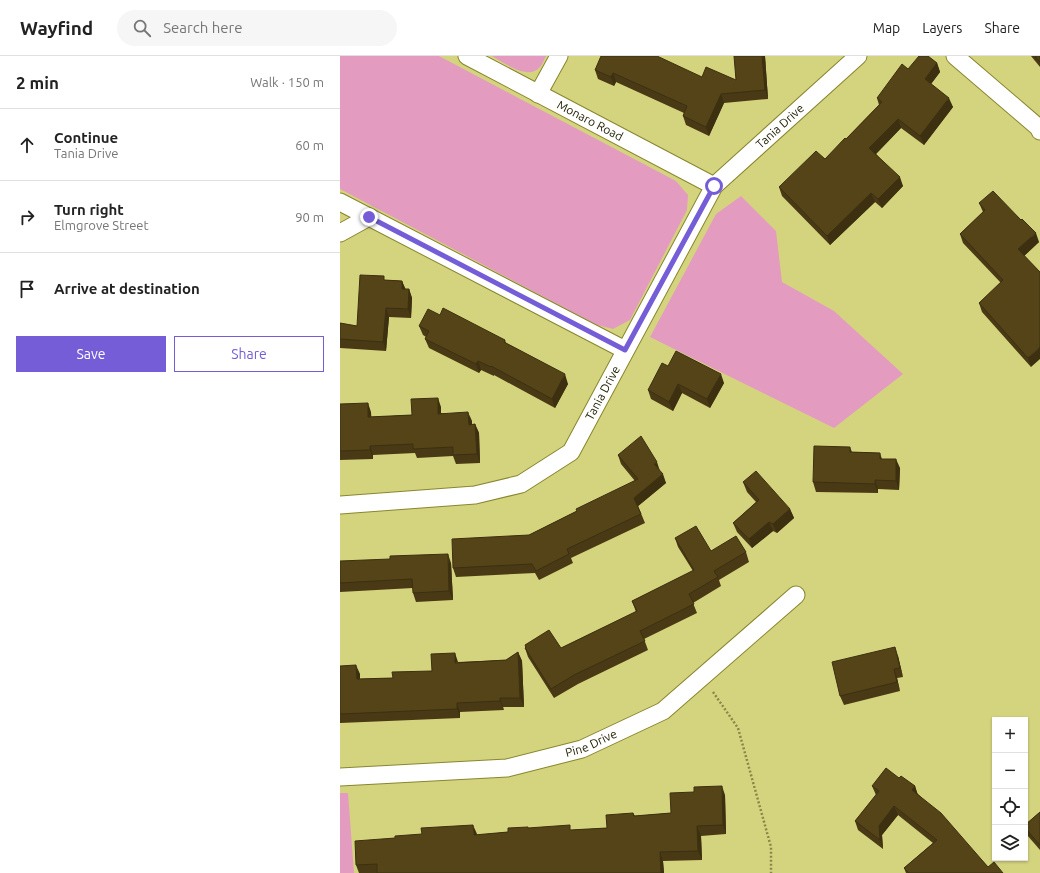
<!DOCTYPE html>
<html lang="en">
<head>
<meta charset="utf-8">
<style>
  body { margin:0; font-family:Ubuntu,sans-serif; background:#f6f6f6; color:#222 }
  .controls { position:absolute; right:12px; bottom:12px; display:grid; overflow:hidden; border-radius:0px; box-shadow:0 1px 3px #0004 }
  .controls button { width:36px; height:36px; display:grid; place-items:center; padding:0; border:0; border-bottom:1px solid #e0e0e0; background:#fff; color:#222; font:20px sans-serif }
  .stop { position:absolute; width:12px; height:12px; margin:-9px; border:3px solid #745dd7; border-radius:50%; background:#fff }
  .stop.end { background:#745dd7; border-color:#fff; box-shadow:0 1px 4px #0008 }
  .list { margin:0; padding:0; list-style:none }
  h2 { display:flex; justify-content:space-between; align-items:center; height:52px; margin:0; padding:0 16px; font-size:17px }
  h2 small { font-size:13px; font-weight:400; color:#767676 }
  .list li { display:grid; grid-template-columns:26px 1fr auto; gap:12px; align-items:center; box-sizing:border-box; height:72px; padding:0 16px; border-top:1px solid #e0e0e0 }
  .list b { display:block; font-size:15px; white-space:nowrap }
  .list p { margin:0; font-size:13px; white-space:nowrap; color:#767676 }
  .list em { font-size:13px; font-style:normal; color:#767676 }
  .actions { display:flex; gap:8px; padding:12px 16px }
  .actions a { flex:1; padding:9px 0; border:1px solid #745dd7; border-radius:0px; text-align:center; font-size:14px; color:#745dd7 }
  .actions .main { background:#745dd7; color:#fff }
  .icon { flex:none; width:22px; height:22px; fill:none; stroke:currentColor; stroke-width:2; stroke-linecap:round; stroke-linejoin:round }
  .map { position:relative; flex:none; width:700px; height:817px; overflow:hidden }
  header { display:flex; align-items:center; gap:24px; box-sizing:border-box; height:56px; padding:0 20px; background:#fff; border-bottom:1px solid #e0e0e0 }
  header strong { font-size:19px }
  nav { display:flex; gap:22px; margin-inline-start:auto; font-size:14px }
  .search { width:280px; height:36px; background:#f6f6f6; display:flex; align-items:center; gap:10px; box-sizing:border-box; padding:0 14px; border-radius:22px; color:#767676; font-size:15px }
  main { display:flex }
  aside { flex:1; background:#fff }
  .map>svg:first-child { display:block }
</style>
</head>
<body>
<header>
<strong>Wayfind</strong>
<div class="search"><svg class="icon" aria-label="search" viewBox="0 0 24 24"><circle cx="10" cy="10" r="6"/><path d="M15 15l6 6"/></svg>Search here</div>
<nav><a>Map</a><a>Layers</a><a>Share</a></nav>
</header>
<main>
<aside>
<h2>2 min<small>Walk · 150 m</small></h2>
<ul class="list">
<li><svg class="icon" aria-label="ahead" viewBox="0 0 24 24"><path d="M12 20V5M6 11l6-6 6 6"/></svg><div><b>Continue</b><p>Tania Drive</p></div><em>60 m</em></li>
<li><svg class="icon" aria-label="right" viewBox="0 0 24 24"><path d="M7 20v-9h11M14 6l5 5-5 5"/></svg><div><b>Turn right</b><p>Elmgrove Street</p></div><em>90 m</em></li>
<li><svg class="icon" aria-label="arrive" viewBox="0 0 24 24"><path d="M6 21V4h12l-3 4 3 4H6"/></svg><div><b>Arrive at destination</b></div></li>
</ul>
<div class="actions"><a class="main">Save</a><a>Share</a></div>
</aside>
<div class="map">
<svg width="700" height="817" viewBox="0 0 700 817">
  <rect width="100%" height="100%" fill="#d5d47e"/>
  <g fill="#e39cc0">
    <path d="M0 0H99L336 125 348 139 347 154 290 264 273 273 257 269 0 133Z"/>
    <path d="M152 0H206C204 3 203 8 200 11 188 25 164 7 152 0Z"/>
    <path d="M401 140 436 175 442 226 494 255 563 318 494 372 310 281 376 158Z"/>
    <path d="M0 737H8L14 817H0Z"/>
  </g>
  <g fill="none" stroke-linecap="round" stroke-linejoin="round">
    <g stroke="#88862f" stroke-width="19">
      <g id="minor">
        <path id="s1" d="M127 0 374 130"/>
        <path d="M615 0 699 72 700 75"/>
        <path d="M198 38 219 0"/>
        <path d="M0 146 285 294"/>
        <path d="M0 177 29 161"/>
        <path id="s2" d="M0 449 135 439 181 428 231 396 374 130 518 0"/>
        <path id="s3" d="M0 721 167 712 242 693 323 655 456 539"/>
      </g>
    </g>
    <path stroke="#888749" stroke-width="2.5" stroke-dasharray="2 2" stroke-linecap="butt" d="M373 636 398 672 431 791V817"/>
    <use href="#minor" stroke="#fff" stroke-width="17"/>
  </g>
  <g fill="#493a15">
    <path d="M425 0 428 43 384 47 369 80 346 69 343 60 344 57 276 26 274 30 258 23 255 14 362 21 396 24Z"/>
    <path d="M691 0H700V11Z"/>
    <path d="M597 7 600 16 591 28 613 51 584 89 561 72 536 98 563 130 542 152 535 146 490 189 442 140 439 131 485 103 506 83 539 49 537 42 568 13Z"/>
    <path d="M639 147 699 186 684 200 691 311 642 256 639 247 661 227 623 187 620 178 643 156Z"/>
    <path d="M46 224 62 225 65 233H69L72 242 71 262 49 261 46 295 0 292V267L17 270Z"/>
    <path d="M100 259 165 284 166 287 228 328 215 352 154 319V320L141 314 139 317 89 292 85 283 86 281 83 279 79 270Z"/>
    <path d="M328 310 384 327 370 352 342 337 333 355 311 343 308 334Z"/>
    <path d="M0 348 31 356V361L72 359 101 351V357L132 365V369L135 368 139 377 140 407 116 408 113 400 77 402 75 397 33 399V403L0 404Z"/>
    <path d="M510 391 512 396 540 397 542 403 560 412 559 434 538 433V437L476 436 473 426Z"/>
    <path d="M278 399 319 414 326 427 298 450 305 467 231 502 233 507 199 524 195 517 116 521 113 512 189 479 237 455 295 425 281 408Z"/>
    <path d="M403 426 450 453 454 462 437 477 433 475 412 492 397 476 393 467 416 446 407 436Z"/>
    <path d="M335 482 371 495 406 496 409 506 379 524 381 530 353 547 357 557 304 583 308 594 238 628 214 642 188 601 185 592H186L185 589 221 592 296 556 292 545 353 515 338 491Z"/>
    <path d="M0 505 111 507 113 544 76 546 73 537V532L0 536Z"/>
    <path d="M178 596 182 605 184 651H163L164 654 120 656V662L0 667V610L20 618V623L53 622 92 615 118 606 166 604Z"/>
    <path d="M558 600 563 621 557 622 560 635 504 649 500 640Z"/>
    <path d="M559 722 575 730 577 737 648 811 663 817H566L564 812 593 787 558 759 542 779 543 793 518 774 515 765 536 739 532 730Z"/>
    <path d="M385 739 386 778 361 780 362 804 323 805 324 817H19L16 809 137 778V779L168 776 189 772 232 774 267 772 293 757 295 760 331 757Z"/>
    <path d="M700 756V794L687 779 685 774V769Z"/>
  </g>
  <g fill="#3c3011">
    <path d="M422 0H425L428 43 425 34Z"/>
    <path d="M597 7 600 16 588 32 585 23Z"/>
    <path d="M273 17 276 26 274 30 271 21Z"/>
    <path d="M381 38 384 47 369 80 366 71Z"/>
    <path d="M609 42 613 51 584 89 580 80Z"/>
    <path d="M558 63 561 72 533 101 529 92Z"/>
    <path d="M560 121 563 130 542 152 538 143Z"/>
    <path d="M531 137 535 146 490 189 487 180Z"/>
    <path d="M696 177 699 186 682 202 678 193Z"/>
    <path d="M62 225 66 234 62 233Z"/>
    <path d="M69 233 72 242 71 262 68 253Z"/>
    <path d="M46 252 49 261 46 295 43 286Z"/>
    <path d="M700 291V303L691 311 688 302Z"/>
    <path d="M138 305 141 314 139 317 136 308Z"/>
    <path d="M225 318 228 328 215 352 212 343Z"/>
    <path d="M381 318 384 327 370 352 367 343Z"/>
    <path d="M338 328 342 337 333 355 329 346Z"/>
    <path d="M98 342 101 351V367L98 358Z"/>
    <path d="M28 347 31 356 32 370 28 361Z"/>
    <path d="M128 356 132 365V378L129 369Z"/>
    <path d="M135 368 139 377 140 407 137 398Z"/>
    <path d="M30 390 33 399V403L30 394Z"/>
    <path d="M556 403 560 412 559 434 556 425Z"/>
    <path d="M317 406 320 415 314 408Z"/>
    <path d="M323 418 326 427 297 451 294 442Z"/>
    <path d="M535 424 538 433V437L535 428Z"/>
    <path d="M450 453 454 462 437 477 433 468Z"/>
    <path d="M429 466 433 475 412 492 409 483Z"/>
    <path d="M108 498 111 507 113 544 109 535Z"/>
    <path d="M555 591 558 600 563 621 560 612Z"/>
    <path d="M178 596 182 605 184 651 180 642Z"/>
    <path d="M115 597 118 606 115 607Z"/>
    <path d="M16 609 20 618V632L17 623Z"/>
    <path d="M554 613 557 622 560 635 557 626Z"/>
    <path d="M160 642 164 654 160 645Z"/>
    <path d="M117 647 120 656V662L117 653Z"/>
    <path d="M382 730 385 739 386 778 383 769Z"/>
    <path d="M575 730 578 739 572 734Z"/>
    <path d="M554 750 558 759 542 779 543 793 540 784 539 770Z"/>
    <path d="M133 769 137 778V788L134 779Z"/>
    <path d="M357 770 361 780 362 804 358 795Z"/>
    <path d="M320 796 323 805 324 817H321Z"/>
  </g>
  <g fill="#554418" stroke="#3c3011">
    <path d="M261 0H317L362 21 366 11 396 24 394 0H422L425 34 381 38 366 71 343 60 347 50 273 17 271 21 255 14Z"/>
    <path d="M579 0H588L597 7 585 23 609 42 580 80 558 63 529 92 560 121 538 143 531 137 487 180 439 131 476 95 485 103 505 82 506 83 542 46 537 42 562 8 568 13Z"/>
    <path d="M695 0H700V6Z"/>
    <path d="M653 135 681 164 682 163 696 177 678 193 700 216V291L688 302 639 247 663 224 620 178 645 154 639 147Z"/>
    <path d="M20 219 44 220V224L62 225V233H69L68 253 46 252 43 286 0 283V267L17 270Z"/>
    <path d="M103 252 165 284 164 286 225 318 212 343 151 310V311L138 305 136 308 85 283 89 275 79 270 88 253 100 259Z"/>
    <path d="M336 295 381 318 367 343 338 328 329 346 308 334 322 307 328 310Z"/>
    <path d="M98 342V358L128 356 129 369 135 368 137 398 113 399V391L73 393V388L30 390V394L0 395V348L28 347V361L72 359 71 343Z"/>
    <path d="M301 380 317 406 314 408 323 418 294 442 301 458 227 493 229 498 196 515 192 508 113 512 112 483 189 479 237 455 236 453 298 423 278 399Z"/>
    <path d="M474 390 510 391V396L540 397V403H556V425L535 424V428L473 426Z"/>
    <path d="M416 415 450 453 433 468 429 466 409 483 393 467 419 444 403 426Z"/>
    <path d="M356 470 371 495 396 480 406 496 374 515 378 521 349 538 354 548 300 575 305 585 234 619 211 633 185 592 186 591 185 589 209 574 221 592 297 555 292 545 354 514 335 482Z"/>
    <path d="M108 498 109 535 73 537 72 523 0 527V505L50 503V500Z"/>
    <path d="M555 591 560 612 554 613 557 626 500 640 492 606Z"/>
    <path d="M178 596 180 642H160V645L117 647V653L0 658V610L16 609 17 623 53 622 52 616 92 615 91 598 115 597V607L166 604Z"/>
    <path d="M546 712 559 722 561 720 575 730 572 734 601 757 648 811 654 806 663 817H569L564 812 597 784 554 750 539 770 540 784 515 765 539 735 532 730Z"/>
    <path d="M382 730 383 769 357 770 358 795 320 796 321 817H37V808L16 809 15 785 55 782V780L82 778 81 772 133 769 134 779 168 776V772L188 771V772L230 769V774L267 772 266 759 293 757 294 760 331 757 330 737 354 736V731Z"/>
    <path d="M700 756V789L685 772V769Z"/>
  </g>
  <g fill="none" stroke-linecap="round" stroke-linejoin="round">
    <path stroke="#745dd7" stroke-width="5" d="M29 161 285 294 374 130"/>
  </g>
  <g text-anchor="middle" stroke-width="4" stroke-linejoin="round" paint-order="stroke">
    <g font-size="12" fill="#1f1e00" stroke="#d5d47e">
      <text dy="4" stroke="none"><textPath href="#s1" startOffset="139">Monaro Road</textPath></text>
      <text dy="4" stroke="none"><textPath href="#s2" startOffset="633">Tania Drive</textPath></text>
      <text dy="4" stroke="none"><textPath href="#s2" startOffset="309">Tania Drive</textPath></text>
      <text dy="4" stroke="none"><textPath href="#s3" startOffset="255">Pine Drive</textPath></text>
    </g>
  </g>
</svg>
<div class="controls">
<button>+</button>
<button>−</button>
<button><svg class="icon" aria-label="locate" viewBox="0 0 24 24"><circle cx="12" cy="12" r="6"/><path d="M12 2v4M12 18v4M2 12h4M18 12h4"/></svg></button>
<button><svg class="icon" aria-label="layers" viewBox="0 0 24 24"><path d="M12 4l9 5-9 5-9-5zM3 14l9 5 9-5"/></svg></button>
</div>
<div class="stop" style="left:374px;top:130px"></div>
<div class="stop end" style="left:29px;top:161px"></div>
</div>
</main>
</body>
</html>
